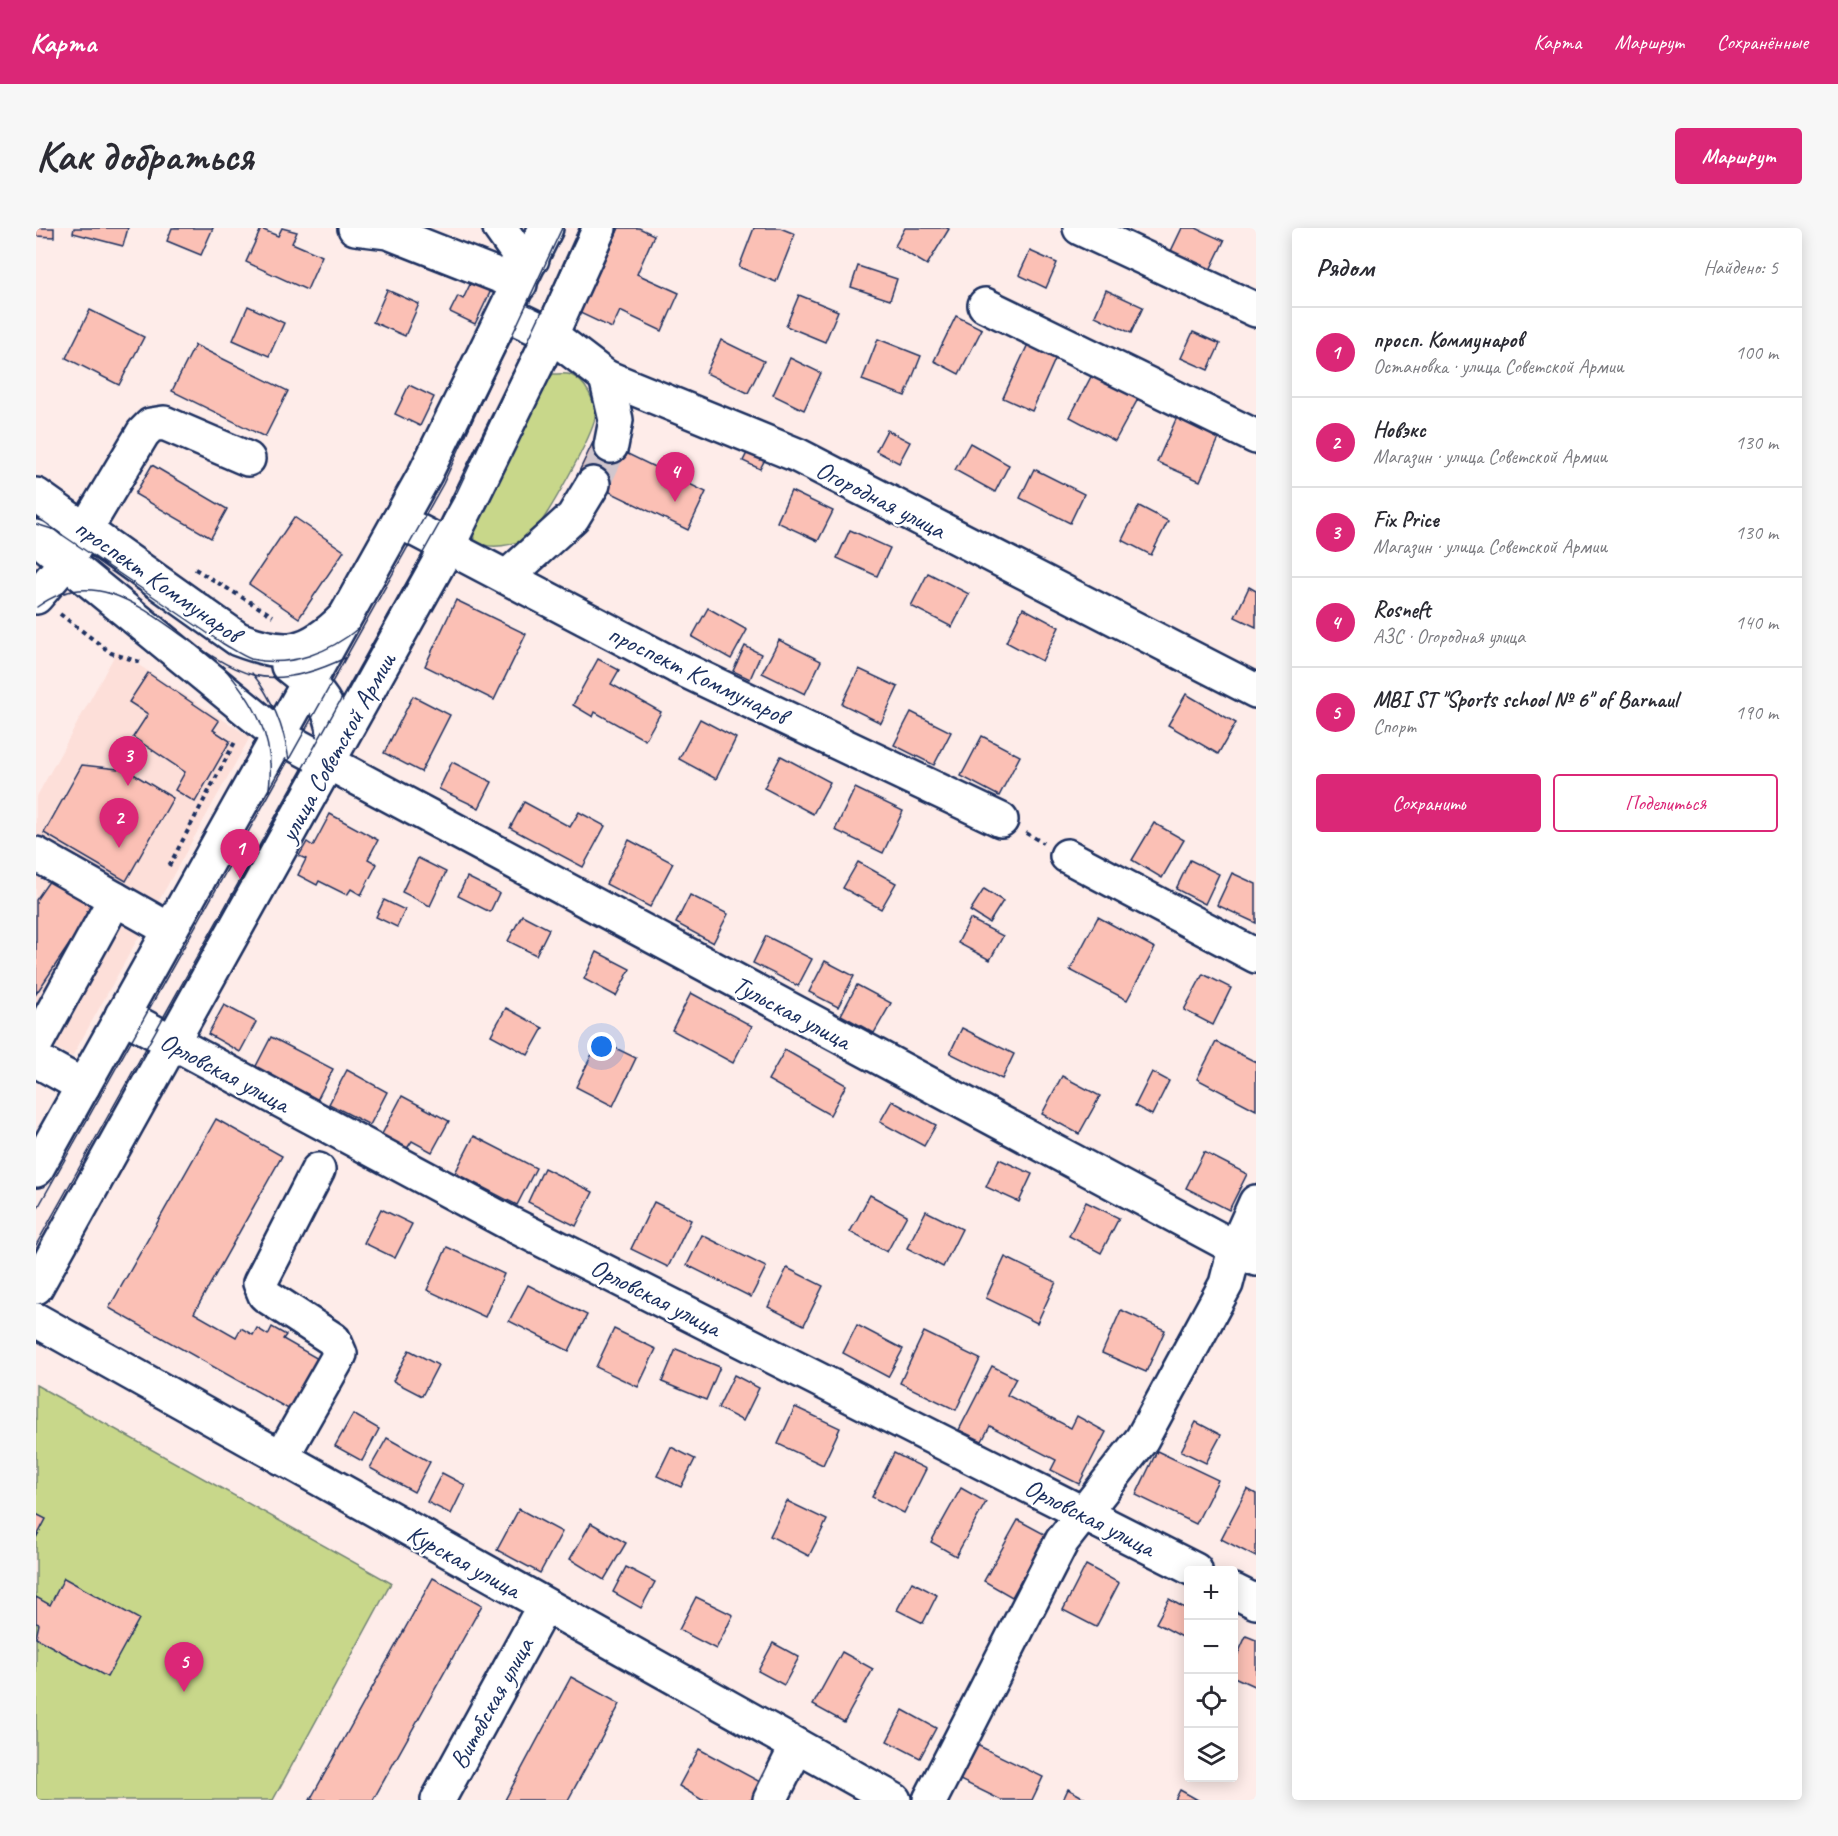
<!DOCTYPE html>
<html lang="ru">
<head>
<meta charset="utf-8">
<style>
  body { margin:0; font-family:Caveat,sans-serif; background:#f7f7f7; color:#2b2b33 }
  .controls { position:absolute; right:18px; bottom:18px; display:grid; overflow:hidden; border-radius:6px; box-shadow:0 3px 15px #0003 }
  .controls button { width:54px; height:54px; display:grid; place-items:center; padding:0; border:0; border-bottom:2px solid #e1e1e2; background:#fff; color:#2b2b33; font:30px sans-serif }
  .you { position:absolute; left:566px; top:819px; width:21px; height:21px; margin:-15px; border:4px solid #fff; border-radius:50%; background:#1a73e8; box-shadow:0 0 0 9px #1a73e833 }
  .badge { display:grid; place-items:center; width:39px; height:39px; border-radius:50%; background:#db2777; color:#fff; font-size:20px; font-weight:700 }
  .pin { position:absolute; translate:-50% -50px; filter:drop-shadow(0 2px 3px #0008) }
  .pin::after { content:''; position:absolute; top:32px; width:21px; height:18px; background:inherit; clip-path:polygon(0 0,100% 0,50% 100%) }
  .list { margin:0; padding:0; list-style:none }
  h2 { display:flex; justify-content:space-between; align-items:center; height:78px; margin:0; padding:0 24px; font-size:26px }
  h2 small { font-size:20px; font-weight:400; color:#7c7c81 }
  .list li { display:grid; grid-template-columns:39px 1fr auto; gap:18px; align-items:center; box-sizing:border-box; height:90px; padding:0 24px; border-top:2px solid #e1e1e2 }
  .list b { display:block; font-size:22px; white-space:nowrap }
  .list p { margin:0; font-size:20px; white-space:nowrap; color:#7c7c81 }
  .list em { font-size:20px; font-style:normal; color:#7c7c81 }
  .actions { display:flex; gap:12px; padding:18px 24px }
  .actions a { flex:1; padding:14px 0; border:2px solid #db2777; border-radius:6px; text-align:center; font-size:21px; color:#db2777 }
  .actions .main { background:#db2777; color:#fff }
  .icon { flex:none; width:33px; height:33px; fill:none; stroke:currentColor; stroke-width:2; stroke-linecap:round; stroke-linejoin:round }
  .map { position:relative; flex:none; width:1220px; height:1572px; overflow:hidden; border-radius:6px }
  header { display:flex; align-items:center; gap:36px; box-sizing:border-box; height:84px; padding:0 30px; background:#db2777; color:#fff }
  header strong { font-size:28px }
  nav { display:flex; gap:33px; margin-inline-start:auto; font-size:21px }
  .intro { display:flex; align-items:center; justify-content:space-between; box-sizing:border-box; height:144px; padding:0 36px }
  h1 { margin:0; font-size:42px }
  .button { padding:15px 27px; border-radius:6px; background:#db2777; color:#fff; font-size:21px; font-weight:700 }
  main { display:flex; gap:36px; padding:0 36px }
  aside { flex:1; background:#fff; border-radius:6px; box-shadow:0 3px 15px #0003 }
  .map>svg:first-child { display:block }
</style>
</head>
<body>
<header>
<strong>Карта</strong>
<nav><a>Карта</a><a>Маршрут</a><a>Сохранённые</a></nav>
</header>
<div class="intro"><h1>Как добраться</h1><a class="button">Маршрут</a></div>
<main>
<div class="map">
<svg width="1220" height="1572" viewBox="0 0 1220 1572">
  <rect width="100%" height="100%" fill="#feece9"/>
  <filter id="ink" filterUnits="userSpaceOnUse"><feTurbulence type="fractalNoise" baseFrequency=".0167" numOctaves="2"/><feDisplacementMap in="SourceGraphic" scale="12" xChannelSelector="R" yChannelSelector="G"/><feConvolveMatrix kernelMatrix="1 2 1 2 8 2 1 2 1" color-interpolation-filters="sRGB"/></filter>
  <g filter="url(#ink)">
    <path fill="#fddfd9" d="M81 423 214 509 36 829 0 809V570Z"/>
    <g fill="#c8d78a" stroke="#728374" stroke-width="1.5">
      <path d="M517 146C522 146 531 145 535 147 550 153 560 174 559 190 557 206 508 297 494 307 480 318 452 323 438 312L437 303 509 156Z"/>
      <path d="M0 1157 355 1355 237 1572H0Z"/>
    </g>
    <g fill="#fbc0b5" stroke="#1b2f5e" stroke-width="1.5">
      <path d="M0 0H18V9L0 8Z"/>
      <path d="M38 0H92L87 18 37 5Z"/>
      <path d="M136 0H177L165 27 131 13Z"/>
      <path d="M246 0 261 4 256 15 286 28 271 62 210 34 225 1 242 8Z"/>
      <path d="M583 0H603L618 7 601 46 643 65 626 103 584 83 576 100 544 85Z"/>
      <path d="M718 0H744L759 6 740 54 703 39Z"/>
      <path d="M869 0H911L913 1 891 37 859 18Z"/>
      <path d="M1146 0H1160L1188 13 1174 42 1135 23Z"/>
      <path d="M994 23 1021 35 1010 60 983 47Z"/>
      <path d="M822 38 861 51 854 72 815 59Z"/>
      <path d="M439 46 458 56 439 96 414 84 422 68 427 71Z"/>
      <path d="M351 62 383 76 369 108 337 94Z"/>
      <path d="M1070 62 1107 79 1095 105 1059 88Z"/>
      <path d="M763 67 802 83 789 114 750 98Z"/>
      <path d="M212 78 248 95 233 128 197 112Z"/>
      <path d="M54 82 108 109 83 157 30 130Z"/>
      <path d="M920 88 946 101 923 146 898 133Z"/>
      <path d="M1157 104 1184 116 1172 142 1145 130Z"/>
      <path d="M842 111 885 128 869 168 826 152Z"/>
      <path d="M685 112 728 133 712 165 670 145Z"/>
      <path d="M993 114 1021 127 996 183 967 170Z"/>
      <path d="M159 117 252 163 229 209 136 163Z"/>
      <path d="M754 130 785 145 768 182 737 167Z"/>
      <path d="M1057 145 1103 169 1079 213 1034 189Z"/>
      <path d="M373 157 398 169 384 198 359 186Z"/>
      <path d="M1141 189 1184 208 1164 253 1121 234Z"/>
      <path d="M851 202 874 214 863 235 840 223Z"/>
      <path d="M559 210 670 264 652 302 541 248Z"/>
      <path d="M717 213 734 222 724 241 707 233Z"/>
      <path d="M934 215 973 237 959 264 919 242Z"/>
      <path d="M116 237 191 281 175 310 99 266Z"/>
      <path d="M998 241 1048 266 1034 295 984 270Z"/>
      <path d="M755 263 797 283 782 313 741 294Z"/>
      <path d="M1103 278 1132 293 1115 327 1086 312Z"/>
      <path d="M258 289 308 323 263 390 213 356Z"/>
      <path d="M814 302 854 320 841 348 801 330Z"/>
      <path d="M892 345 933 366 916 399 875 378Z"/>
      <path d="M1213 359 1220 363V399L1199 389Z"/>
      <path d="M420 372 490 406 458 472 389 438Z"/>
      <path d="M672 380 711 402 695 431 656 409Z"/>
      <path d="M987 380 1023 399 1006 433 970 414Z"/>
      <path d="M743 412 785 433 769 466 726 445Z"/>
      <path d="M709 418 725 426 714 451 697 443Z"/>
      <path d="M562 431 583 442 575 456 625 484 609 512 559 484 557 489 537 477Z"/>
      <path d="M823 441 862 459 845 495 806 476Z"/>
      <path d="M112 445 183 493 177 502 194 513 159 574 139 562 149 544 97 509 112 486 93 474Z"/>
      <path d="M1150 466 1200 495 1182 526 1132 497Z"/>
      <path d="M377 468 414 487 385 544 348 525Z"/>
      <path d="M875 484 915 504 898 537 858 517Z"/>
      <path d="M664 491 700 510 680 551 643 531Z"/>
      <path d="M946 508 984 528 963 568 925 548Z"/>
      <path d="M745 528 794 554 777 586 728 560Z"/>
      <path d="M416 534 456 554 443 580 403 561Z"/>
      <path d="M46 537 91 542 137 570 90 653 8 605Z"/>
      <path d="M819 560 867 583 847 625 799 602Z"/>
      <path d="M488 574 534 599 543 584 569 598 547 639 474 600Z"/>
      <path d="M294 586 342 612 332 631 341 636 325 667 315 661 311 667 283 653 281 657 262 647 270 631 263 628 271 614 277 618Z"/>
      <path d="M1118 595 1148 612 1126 650 1096 632Z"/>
      <path d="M593 612 637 635 614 679 570 656Z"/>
      <path d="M382 630 410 644 394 678 366 664Z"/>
      <path d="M1154 632 1183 646 1169 676 1140 661Z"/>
      <path d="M822 634 860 655 845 681 807 660Z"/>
      <path d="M1196 645 1220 656V695L1181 677Z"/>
      <path d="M16 649 59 678 0 766V672Z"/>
      <path d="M431 649 463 665 454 684 422 668Z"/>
      <path d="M948 661 967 673 953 695 934 683Z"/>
      <path d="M654 667 692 686 677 715 640 695Z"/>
      <path d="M348 672 369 682 361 699 340 689Z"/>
      <path d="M486 687 513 701 500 727 472 713Z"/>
      <path d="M1062 689 1119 720 1091 772 1034 742Z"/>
      <path d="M934 691 967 708 954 732 922 715Z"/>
      <path d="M730 708 776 731 762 758 717 735Z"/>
      <path d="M561 724 594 741 580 768 548 751Z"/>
      <path d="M789 733 818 748 802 779 773 764Z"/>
      <path d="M1167 746 1195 760 1177 797 1148 782Z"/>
      <path d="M821 757 855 775 838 805 805 787Z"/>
      <path d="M655 765 716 798 697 835 636 802Z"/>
      <path d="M188 777 220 794 204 824 172 806Z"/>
      <path d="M470 780 507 800 492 827 455 807Z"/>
      <path d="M926 800 978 826 966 851 914 825Z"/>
      <path d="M235 809 297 841 280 874 218 842Z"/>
      <path d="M563 812 600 830 577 878 540 859Z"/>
      <path d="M1180 814 1220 834V882L1161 851Z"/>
      <path d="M749 822 810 857 794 887 732 852Z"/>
      <path d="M311 842 351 864 334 897 293 876Z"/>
      <path d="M1116 844 1133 853 1116 887 1099 878Z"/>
      <path d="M1026 848 1064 868 1043 906 1006 886Z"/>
      <path d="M366 868 413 893 396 924 376 913 370 922 345 908Z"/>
      <path d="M856 873 900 897 888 918 844 894Z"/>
      <path d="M180 891 246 928 158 1085 200 1109 205 1100 217 1107 221 1100 232 1107 236 1099 250 1107 247 1111 284 1132 256 1183 73 1080Z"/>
      <path d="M438 908 500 940 481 977 419 945Z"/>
      <path d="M1168 924 1211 946 1193 982 1150 960Z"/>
      <path d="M963 931 996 946 983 974 950 959Z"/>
      <path d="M508 940 557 964 540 998 492 974Z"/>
      <path d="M834 967 871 987 851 1024 814 1004Z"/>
      <path d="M618 974 655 992 632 1039 595 1021Z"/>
      <path d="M1050 974 1083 990 1065 1025 1033 1008Z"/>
      <path d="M345 981 376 996 359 1030 328 1015Z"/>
      <path d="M890 983 926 1001 907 1039 871 1020Z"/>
      <path d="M666 1007 730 1039 715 1069 651 1037Z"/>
      <path d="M411 1019 468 1046 449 1089 391 1062Z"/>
      <path d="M969 1029 1020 1054 1001 1095 950 1070Z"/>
      <path d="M751 1040 787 1058 768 1097 732 1079Z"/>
      <path d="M492 1057 551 1087 533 1123 473 1093Z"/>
      <path d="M1085 1082 1129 1102 1110 1144 1066 1125Z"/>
      <path d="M821 1097 867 1121 852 1149 807 1125Z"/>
      <path d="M578 1101 620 1121 602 1159 560 1139Z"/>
      <path d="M888 1104 944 1131 920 1182 864 1155Z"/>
      <path d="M640 1121 684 1139 670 1172 626 1154Z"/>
      <path d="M373 1122 402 1137 386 1168 357 1153Z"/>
      <path d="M956 1138 980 1150 971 1167 1035 1200 1041 1188 1070 1204 1043 1256 1015 1242 1020 1232 954 1198 946 1213 923 1202Z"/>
      <path d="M698 1147 723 1160 707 1193 682 1180Z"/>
      <path d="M759 1179 804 1200 787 1237 742 1216Z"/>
      <path d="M317 1186 343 1201 326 1233 299 1218Z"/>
      <path d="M1160 1194 1185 1207 1170 1235 1145 1223Z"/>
      <path d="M351 1210 394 1234 378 1264 334 1240Z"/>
      <path d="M635 1219 659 1231 645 1259 621 1248Z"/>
      <path d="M1121 1223 1182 1252 1160 1296 1100 1267Z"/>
      <path d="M858 1225 890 1241 868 1285 836 1269Z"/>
      <path d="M406 1245 429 1257 415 1286 391 1274Z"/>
      <path d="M925 1260 950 1274 920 1328 895 1314Z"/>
      <path d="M1211 1261 1220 1266V1329L1185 1311Z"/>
      <path d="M751 1273 791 1292 773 1328 734 1308Z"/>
      <path d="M483 1281 526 1304 504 1345 461 1322Z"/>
      <path d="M0 1286 10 1291 0 1310Z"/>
      <path d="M982 1292 1010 1307 976 1369 948 1353Z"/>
      <path d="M555 1295 590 1315 568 1352 534 1331Z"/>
      <path d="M1050 1337 1083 1355 1060 1399 1027 1382Z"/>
      <path d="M590 1339 619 1354 605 1380 577 1364Z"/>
      <path d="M28 1350 103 1391 71 1449 0 1410 3 1396 0 1395V1369L14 1377Z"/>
      <path d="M397 1350 446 1377 337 1572H274Z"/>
      <path d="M876 1354 901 1367 887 1395 861 1382Z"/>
      <path d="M660 1369 697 1387 680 1421 643 1402Z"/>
      <path d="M1133 1371 1152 1382V1412L1120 1395Z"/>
      <path d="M1210 1408 1220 1412V1459L1198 1449V1435Z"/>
      <path d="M737 1415 763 1429 748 1457 722 1443Z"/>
      <path d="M806 1424 837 1441 808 1494 777 1477Z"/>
      <path d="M535 1449 584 1476 532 1572H469Z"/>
      <path d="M867 1482 900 1500 884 1530 851 1513Z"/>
      <path d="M941 1517 1007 1549 996 1572H965L924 1552Z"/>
      <path d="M663 1521 726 1555 717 1572H666L643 1558Z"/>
      <path d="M1032 1561 1052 1572H1027Z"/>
      <path d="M1144 1562 1162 1572H1139Z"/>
    </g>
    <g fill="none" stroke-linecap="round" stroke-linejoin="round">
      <path stroke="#d1c6cd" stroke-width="33" stroke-dasharray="33 16" stroke-linecap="butt" d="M557 256 575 218"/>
      <g stroke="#1b2f5e" stroke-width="38">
        <g id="minor">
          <path d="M319 0 352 4 484 56"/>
          <path d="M464 0 481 24 496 31"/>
          <path d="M1044 0 1220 82"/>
          <path d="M949 77 1220 209"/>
          <path d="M469 85 515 107 570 149 761 227 1220 463"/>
          <path d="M570 149 580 192 575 218"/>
          <path d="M0 267 202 411C250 429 271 427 308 390"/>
          <path d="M363 293 640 438 965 592"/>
          <path d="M0 309 243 508 1220 1031"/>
          <path d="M471 349 537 289 557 256"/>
          <path d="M0 369 30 334 107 205 115 197 128 195 212 231"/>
          <path d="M252 438C273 454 298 477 298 507 298 516 294 526 292 535"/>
          <path d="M0 626 134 702"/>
          <path d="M1031 628 1220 728"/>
          <path d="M86 787 473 995 1159 1342"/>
          <path d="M0 815 79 671"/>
          <path d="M0 832 47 858"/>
          <path d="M0 1092 858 1572"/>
          <path d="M245 1230 304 1126 298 1112 229 1067 224 1055 282 942"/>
          <path d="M1198 1363 1220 1374"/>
          <path d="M402 1572 508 1378"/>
          <path d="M734 1572 761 1518"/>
          <path d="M894 1572 1026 1313 1106 1211 1190 1056 1199 1021 1220 974"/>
        </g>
      </g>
      <g stroke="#1b2f5e" stroke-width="38">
        <g id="major">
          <path d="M0 942 389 246 510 0"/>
          <path d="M0 1059 411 320 515 107 563 0"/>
        </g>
      </g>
      <g stroke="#1b2f5e" stroke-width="4" stroke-dasharray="4.5 4.5" stroke-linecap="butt">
        <path d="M159 341 237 388"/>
        <path d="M24 386 75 425 104 434"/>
        <path d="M990 605 1007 615"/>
        <path d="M133 638 200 512"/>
      </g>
      <use href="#minor" stroke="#fff" stroke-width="33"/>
      <use href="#major" stroke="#fff" stroke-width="33"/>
      <g stroke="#1b2f5e" stroke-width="1.5">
        <path d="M0 296 19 302 186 415C195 420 206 428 215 431 255 440 294 424 324 399"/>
        <path d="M1 379C80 320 145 428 217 447 248 455 282 443 309 430"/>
        <path d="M185 437C218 472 240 511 233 560"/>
        <path d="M216 445C237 471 248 499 253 532"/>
        <path d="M0 983 407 256 526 0"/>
        <path d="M0 1017 421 264 545 0"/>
      </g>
    </g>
  </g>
  <g text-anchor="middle" stroke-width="4.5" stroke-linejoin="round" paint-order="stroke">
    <g font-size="26" fill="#1b2f5e" stroke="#fff">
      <text transform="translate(845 271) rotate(27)" y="9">Огородная улица</text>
      <text transform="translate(122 352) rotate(35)" y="9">проспект Коммунаров</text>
      <text transform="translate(662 446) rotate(26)" y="9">проспект Коммунаров</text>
      <text transform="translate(301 519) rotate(-61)" y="9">улица Советской Армии</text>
      <text transform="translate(756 784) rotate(28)" y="9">Тульская улица</text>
      <text transform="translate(189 844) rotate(28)" y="9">Орловская улица</text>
      <text transform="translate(620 1069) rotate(27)" y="9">Орловская улица</text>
      <text transform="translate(1054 1289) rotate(27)" y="9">Орловская улица</text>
      <text transform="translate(428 1333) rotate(29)" y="9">Курская улица</text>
      <text transform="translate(455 1475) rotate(-61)" y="9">Витебская улица</text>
    </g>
  </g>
</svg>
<div class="controls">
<button>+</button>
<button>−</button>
<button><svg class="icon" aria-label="locate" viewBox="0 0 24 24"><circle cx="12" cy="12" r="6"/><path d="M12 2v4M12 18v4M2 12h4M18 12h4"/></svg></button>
<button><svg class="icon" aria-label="layers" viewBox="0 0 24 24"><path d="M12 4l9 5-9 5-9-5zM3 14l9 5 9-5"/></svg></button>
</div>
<div class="you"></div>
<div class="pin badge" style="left:204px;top:651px">1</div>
<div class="pin badge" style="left:83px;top:620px">2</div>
<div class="pin badge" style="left:92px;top:558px">3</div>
<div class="pin badge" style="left:639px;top:274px">4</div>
<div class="pin badge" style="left:148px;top:1464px">5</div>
</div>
<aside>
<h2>Рядом<small>Найдено: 5</small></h2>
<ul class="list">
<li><span class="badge">1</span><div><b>просп. Коммунаров</b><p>Остановка · улица Советской Армии</p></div><em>100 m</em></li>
<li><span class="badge">2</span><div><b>Новэкс</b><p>Магазин · улица Советской Армии</p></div><em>130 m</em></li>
<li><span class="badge">3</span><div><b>Fix Price</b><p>Магазин · улица Советской Армии</p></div><em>130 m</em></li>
<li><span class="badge">4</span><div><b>Rosneft</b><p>АЗС · Огородная улица</p></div><em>140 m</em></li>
<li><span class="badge">5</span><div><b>MBI ST &quot;Sports school № 6&quot; of Barnaul</b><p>Спорт</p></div><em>190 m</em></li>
</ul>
<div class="actions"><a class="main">Сохранить</a><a>Поделиться</a></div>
</aside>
</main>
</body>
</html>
